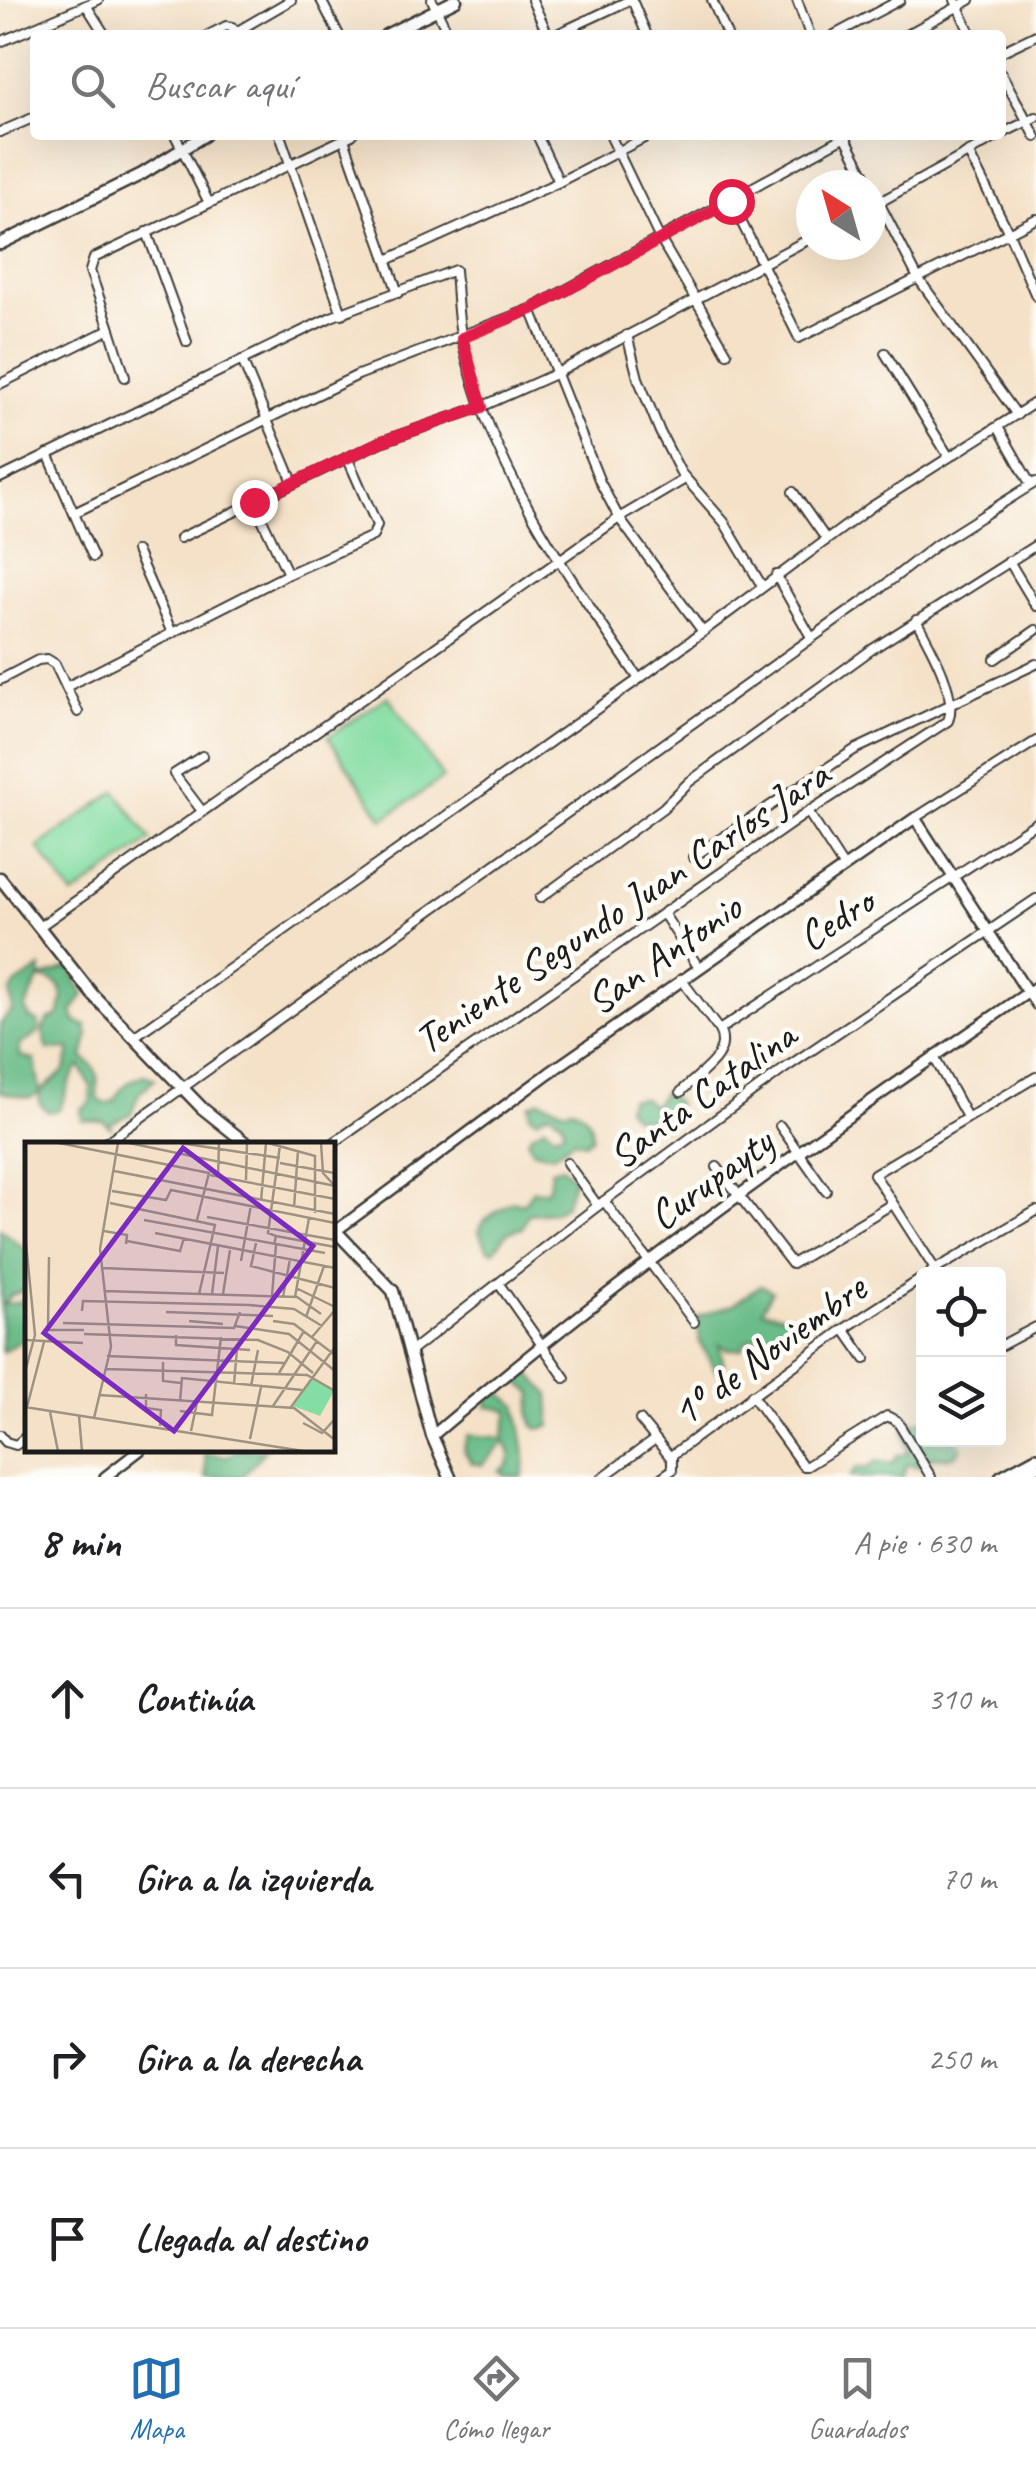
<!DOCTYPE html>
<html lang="es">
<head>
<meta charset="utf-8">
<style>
  body { margin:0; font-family:Caveat,sans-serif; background:#f2f2f2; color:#202124 }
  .controls { position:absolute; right:30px; bottom:30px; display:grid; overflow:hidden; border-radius:10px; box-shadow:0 10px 40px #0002 }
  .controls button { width:90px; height:90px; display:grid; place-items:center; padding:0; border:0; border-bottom:2px solid #e0e0e0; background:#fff; color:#202124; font:50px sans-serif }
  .compass { position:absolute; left:796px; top:170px; width:90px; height:90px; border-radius:50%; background:#fff; box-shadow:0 10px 40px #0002; rotate:323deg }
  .stop { position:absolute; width:30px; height:30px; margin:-22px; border:8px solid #e11d48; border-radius:50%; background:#fff }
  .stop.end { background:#e11d48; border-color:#fff; box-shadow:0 2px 10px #0008 }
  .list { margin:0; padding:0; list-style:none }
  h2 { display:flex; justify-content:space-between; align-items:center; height:130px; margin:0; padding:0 40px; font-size:42px }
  h2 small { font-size:32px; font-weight:400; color:#757577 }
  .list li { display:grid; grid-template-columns:65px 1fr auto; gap:30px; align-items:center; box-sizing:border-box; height:180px; padding:0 40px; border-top:2px solid #e0e0e0 }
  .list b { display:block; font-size:38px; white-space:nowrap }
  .list em { font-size:32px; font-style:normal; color:#757577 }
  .icon { flex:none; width:55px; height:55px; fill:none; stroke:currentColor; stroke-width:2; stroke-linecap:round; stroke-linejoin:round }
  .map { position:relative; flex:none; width:1036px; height:1477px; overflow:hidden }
  .search { position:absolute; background:#fff; box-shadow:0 10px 40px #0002; left:30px; right:30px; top:30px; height:110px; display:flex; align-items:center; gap:25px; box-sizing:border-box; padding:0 35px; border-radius:10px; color:#757577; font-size:38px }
  .sheet { height:850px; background:#fff }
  nav { display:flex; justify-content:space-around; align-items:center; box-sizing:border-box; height:140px; border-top:2px solid #e0e0e0; background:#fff; font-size:28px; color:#757577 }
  nav a { display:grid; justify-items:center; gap:5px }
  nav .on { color:#1f6fb2 }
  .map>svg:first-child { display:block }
</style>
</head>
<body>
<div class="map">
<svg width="1036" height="1477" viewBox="0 0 1036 1477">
  <rect width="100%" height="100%" fill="#fdfcf7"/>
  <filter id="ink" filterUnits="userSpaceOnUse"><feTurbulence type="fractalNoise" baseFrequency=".01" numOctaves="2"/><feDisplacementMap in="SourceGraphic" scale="20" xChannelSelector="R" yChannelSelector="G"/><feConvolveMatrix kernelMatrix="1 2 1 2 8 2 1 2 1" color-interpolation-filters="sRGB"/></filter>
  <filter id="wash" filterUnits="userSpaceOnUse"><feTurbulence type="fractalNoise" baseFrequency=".0048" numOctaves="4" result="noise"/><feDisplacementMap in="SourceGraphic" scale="40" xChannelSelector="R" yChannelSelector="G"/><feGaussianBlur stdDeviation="2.25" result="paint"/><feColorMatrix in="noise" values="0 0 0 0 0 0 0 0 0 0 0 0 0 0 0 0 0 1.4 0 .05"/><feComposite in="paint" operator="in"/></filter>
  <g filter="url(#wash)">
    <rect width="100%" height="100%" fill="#f4e1c7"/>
    <g fill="#84dda2" stroke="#507c5f" stroke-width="2.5">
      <path d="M388 696 443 778 383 819 328 737Z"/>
      <path d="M116 791 151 840 73 896 38 847Z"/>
    </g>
    <g fill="#6bbc88" stroke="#446c52" stroke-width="2.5" fill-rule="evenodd">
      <path d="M70 967 84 995 72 1012 76 1022 86 1026 88 1037 83 1058C100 1068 98 1080 97 1098L105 1104 115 1100C120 1086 130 1081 144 1075L155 1079 139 1093 131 1114 111 1123V1128L103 1121 82 1120 81 1109 90 1103 91 1087 80 1066C67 1081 67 1095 59 1110L48 1112 40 1104 39 1093 30 1098 0 1092V1024L12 1010 10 993 16 984 41 968 40 978ZM39 979C63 978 67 996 58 1016L48 1020 42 1030 48 1050 70 1049 65 1070 40 1092 35 1060 20 1056V1045L38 1033 39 1022 30 1018 25 1009Z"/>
      <path d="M664 1092 677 1103 671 1122 665 1128 657 1127 649 1119 634 1117 626 1107 630 1099 643 1098 653 1106Z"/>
      <path d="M540 1100 565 1110 571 1108C587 1111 592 1122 592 1137L584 1143 574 1140 553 1155 533 1151 528 1141 530 1135 545 1126 554 1134 564 1131 562 1121 549 1112 537 1119 530 1115 529 1105Z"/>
      <path d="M562 1167 574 1178 565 1206 554 1212 528 1214 522 1228 507 1233 494 1251 488 1250 479 1232 483 1221 512 1201 523 1204 533 1190 545 1191 549 1187 551 1170Z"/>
      <path d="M0 1229 28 1251 27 1289 10 1296 4 1305 27 1300V1337L2 1352Z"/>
      <path d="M761 1285 772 1291 762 1310 796 1318V1328L778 1343 762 1336 747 1340 742 1349H727L719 1344 724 1365 716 1371 700 1343 697 1317 732 1305Z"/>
      <path d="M527 1370 549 1394 551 1426 539 1429 534 1426 530 1415 533 1393 517 1381 521 1371Z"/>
      <path d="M499 1392 517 1405C519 1430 530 1453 522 1477L504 1475 500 1471 508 1465 511 1455 504 1441C498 1450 490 1456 482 1465L472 1463 463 1449 468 1435 503 1438 509 1410 487 1407 488 1395Z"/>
      <path d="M923 1419 924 1440H956L961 1447C956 1460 944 1458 932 1457L918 1467 907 1464 903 1477H850L856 1468H868L876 1461 892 1464 898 1455 908 1454 904 1427Z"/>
      <path d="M238 1450H265L242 1477H206L205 1454 227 1456Z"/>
    </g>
  </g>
  <g filter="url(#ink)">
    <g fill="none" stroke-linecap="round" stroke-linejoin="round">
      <g stroke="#3c3a36" stroke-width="12">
        <g id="minor">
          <path d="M321 0 339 35"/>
          <path d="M432 0 449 35"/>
          <path d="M532 0 548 35"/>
          <path d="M632 0 647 35"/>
          <path d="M712 0 727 35"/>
          <path d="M797 0 810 35"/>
          <path d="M955 0 971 35"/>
          <path d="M86 5 105 35"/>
          <path d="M236 32 291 0"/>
          <path d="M208 35 226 26 232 27 238 35"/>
          <path d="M555 35 630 0"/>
          <path d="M834 35 900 0"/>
          <path d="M906 35 970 0"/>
          <path d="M0 42 98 0"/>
          <path d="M1001 52 1036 35"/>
          <path d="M1001 73 1036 137"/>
          <path d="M0 132 35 117"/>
          <path d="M1001 134 1036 117"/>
          <path d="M175 135 209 203"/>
          <path d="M280 135 342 314"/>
          <path d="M537 135 559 182"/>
          <path d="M610 135 659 237 727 353"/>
          <path d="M845 136 870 185"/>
          <path d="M344 139 398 293"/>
          <path d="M968 152 1008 231 1036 296"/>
          <path d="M871 187 918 278 1017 415"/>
          <path d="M731 201 799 338 1036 219"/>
          <path d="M871 207 1000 135"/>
          <path d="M147 232 187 342"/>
          <path d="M387 260 559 182 650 135"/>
          <path d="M531 309 600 482 619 518 703 632"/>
          <path d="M110 329 125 377"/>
          <path d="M627 335 638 378 660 432 681 473 724 522 762 586"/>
          <path d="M885 353 949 457"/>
          <path d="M242 360 293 482"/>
          <path d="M0 384 110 329 90 271 94 258 352 135"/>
          <path d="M998 427 1031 485"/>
          <path d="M48 454 93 557"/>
          <path d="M0 478 331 317 455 270C457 293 457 317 462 339 489 466 567 574 639 679"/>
          <path d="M793 492 826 539"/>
          <path d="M254 502 288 574"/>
          <path d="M74 513 358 375 531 309 848 135"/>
          <path d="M180 538 380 442 481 407 555 374 811 238"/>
          <path d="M136 551 172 633"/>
          <path d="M1009 561 1036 606"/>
          <path d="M776 575 811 637"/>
          <path d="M995 659 1036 630"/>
          <path d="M0 680 38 660 47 659 55 664 78 712"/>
          <path d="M66 687 288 574 373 536 377 525 347 457"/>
          <path d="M202 756 174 774 202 811"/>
          <path d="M808 812 843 866"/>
          <path d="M915 818 1036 741"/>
          <path d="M693 857 854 750 1036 664"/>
          <path d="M540 898 663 808 689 782 871 650 1036 545"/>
          <path d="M663 913 699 968"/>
          <path d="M39 927 619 518 685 479"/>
          <path d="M681 979 719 1030 1036 823"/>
          <path d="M1028 993 1036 1005"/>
          <path d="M135 1036 639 679 871 507 1036 402"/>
          <path d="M934 1057 967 1117"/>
          <path d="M681 1092C697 1074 733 1056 719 1030"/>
          <path d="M780 1126 826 1191"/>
          <path d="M104 1144 872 595 936 545 1036 482"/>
          <path d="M332 1144 808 812 948 721C959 695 929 644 916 620"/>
          <path d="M567 1163 598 1206"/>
          <path d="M717 1167 792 1264 892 1204"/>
          <path d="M604 1201 694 1322"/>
          <path d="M931 1272 1036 1211"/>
          <path d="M938 1274 874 1174 1036 1077"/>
          <path d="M499 1284 565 1378"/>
          <path d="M844 1329 865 1359"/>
          <path d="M998 1347 1036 1327"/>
          <path d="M411 1351 604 1201 784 1069 1036 899"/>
          <path d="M752 1395 803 1466H807L887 1416 897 1421 931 1477"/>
          <path d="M640 1420 671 1458"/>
          <path d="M0 1435 6 1442 16 1445 28 1435"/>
          <path d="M603 1477 654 1440"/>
          <path d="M662 1477 672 1470V1455L844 1329 924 1277"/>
        </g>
      </g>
      <g stroke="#3c3a36" stroke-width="14">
        <g id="tertiary">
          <path d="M333 1233 549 1073 915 818 1028 993"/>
          <path d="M432 1436C623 1273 829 1128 1036 987"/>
          <path d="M105 1477 140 1450"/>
        </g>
      </g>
      <g stroke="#3c3a36" stroke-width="15">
        <g id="secondary">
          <path d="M386 35 456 0"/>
          <path d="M0 244 142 174 205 135"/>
          <path d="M0 878 93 995 202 1108 247 1144"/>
          <path d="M332 1227 393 1291 432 1436 450 1477"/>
        </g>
      </g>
      <g stroke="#3c3a36" stroke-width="16">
        <g id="trunk">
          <path d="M1001 1477 1036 1458"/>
          <path d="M1019 1477 1036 1467"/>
        </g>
      </g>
      <use href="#minor" stroke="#fff" stroke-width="8"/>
      <use href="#tertiary" stroke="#fff" stroke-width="9"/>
      <use href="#secondary" stroke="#fff" stroke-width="10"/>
      <use href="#trunk" stroke="#fff" stroke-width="11"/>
    </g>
  </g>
  <g fill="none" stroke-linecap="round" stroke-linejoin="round" filter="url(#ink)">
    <path stroke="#e11d48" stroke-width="12" d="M254 502 380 442 482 407 462 338 532 309 731 201"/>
  </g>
  <g text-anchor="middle" stroke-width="9" stroke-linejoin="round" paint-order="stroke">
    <g font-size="42" fill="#1c1c1c" stroke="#fdfcf7">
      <text transform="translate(621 906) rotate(-34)" y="15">Teniente Segundo Juan Carlos Jara</text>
      <text transform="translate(835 918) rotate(-33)" y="15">Cedro</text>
      <text transform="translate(663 953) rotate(-35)" y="15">San Antonio</text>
      <text transform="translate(701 1094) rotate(-36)" y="15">Santa Catalina</text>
      <text transform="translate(710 1178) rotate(-36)" y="15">Curupayty</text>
      <text transform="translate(768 1349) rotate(-36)" y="15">1º de Noviembre</text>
    </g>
  </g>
  <g transform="translate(25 1142)">
    <rect width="310" height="310" fill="#f4e1c7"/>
    <path d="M286 236 309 249 295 274 268 264Z" fill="#84dda2"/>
    <path fill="none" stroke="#9e9283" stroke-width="2.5" d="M34 1 184 31 172 78M104 1 310 44M155 1 255 16M243 1 290 14V71M296 1 298 31 309 43M255 21 309 31M89 29 310 72M185 33 310 57M193 34 194 1M221 38 222 1M87 49 141 58 146 48 310 81M236 59 241 1M85 61 190 83 174 152M269 66 273 8M182 75 310 98M119 78 300 111M79 89 102 93 101 102M0 91 10 193 0 230M130 91 310 126M251 94 310 105M102 99 155 109 159 96M231 101 226 124 310 146M249 103 251 94 243 91 255 3M24 115 23 188H59M216 119 226 63M77 126 199 131M271 146 310 165M79 149 272 155 296 172M187 152 193 104M198 152 205 108M247 154 251 103M258 155 265 117M270 155 284 76M57 169 58 159 224 163 269 167 297 184M141 170 248 174M281 175 299 124M164 179 198 182M248 179 269 182 310 213M38 181 209 186 215 170M210 184 264 192 310 229M59 192 233 198 263 210 288 231M151 193V203L225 208M287 195 310 168M0 198 58 201M82 214 259 221M138 220V239L156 241M81 227 282 233 310 249M254 231 279 189M209 242 212 207M226 244 233 208M121 252V266L136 268 135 284M74 253 269 266 310 298M155 260 157 236 277 248M248 264 292 199M0 265 278 309M2 265 19 200M266 265 310 205M155 269 187 273 196 195M25 270 33 309M54 274 57 309M69 276 86 205 75 107 93 1M278 281 297 291 310 277M166 289 173 256M225 297 236 245"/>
    <path fill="#7b2cbf" fill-opacity="0.15" stroke="#7b2cbf" stroke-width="5" d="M158 6 288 104 149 289 19 191Z"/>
    <rect width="310" height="310" fill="none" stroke="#1c1c1c" stroke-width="5"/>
  </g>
</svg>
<div class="controls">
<button><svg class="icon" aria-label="locate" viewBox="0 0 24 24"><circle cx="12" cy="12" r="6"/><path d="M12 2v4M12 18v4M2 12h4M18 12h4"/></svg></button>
<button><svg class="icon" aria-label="layers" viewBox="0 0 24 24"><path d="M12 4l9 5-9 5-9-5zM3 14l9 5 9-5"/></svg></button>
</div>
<svg class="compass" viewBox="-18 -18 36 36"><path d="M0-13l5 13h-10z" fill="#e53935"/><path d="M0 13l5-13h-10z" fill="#757577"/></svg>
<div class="stop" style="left:731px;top:201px"></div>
<div class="stop end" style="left:254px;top:502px"></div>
<div class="search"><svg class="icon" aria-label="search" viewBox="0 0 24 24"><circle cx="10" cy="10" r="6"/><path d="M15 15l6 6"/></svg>Buscar aquí</div>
</div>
<section class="sheet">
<h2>8 min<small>A pie · 630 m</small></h2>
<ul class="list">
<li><svg class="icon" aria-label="ahead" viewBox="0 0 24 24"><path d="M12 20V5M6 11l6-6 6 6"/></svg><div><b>Continúa</b></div><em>310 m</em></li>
<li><svg class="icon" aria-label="left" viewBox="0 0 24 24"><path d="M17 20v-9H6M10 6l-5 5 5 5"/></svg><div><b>Gira a la izquierda</b></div><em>70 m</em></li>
<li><svg class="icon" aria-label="right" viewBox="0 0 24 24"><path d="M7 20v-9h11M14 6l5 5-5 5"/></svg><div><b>Gira a la derecha</b></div><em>250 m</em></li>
<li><svg class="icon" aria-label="arrive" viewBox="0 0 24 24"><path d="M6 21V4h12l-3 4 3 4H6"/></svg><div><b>Llegada al destino</b></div></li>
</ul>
</section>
<nav>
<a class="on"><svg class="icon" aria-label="map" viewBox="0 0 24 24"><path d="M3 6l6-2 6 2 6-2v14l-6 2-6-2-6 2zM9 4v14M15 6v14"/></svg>Mapa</a>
<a><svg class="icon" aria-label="directions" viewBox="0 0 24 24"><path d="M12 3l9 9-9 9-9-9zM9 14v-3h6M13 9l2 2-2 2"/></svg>Cómo llegar</a>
<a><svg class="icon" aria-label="saved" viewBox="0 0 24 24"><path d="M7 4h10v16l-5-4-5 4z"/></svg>Guardados</a>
</nav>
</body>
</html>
